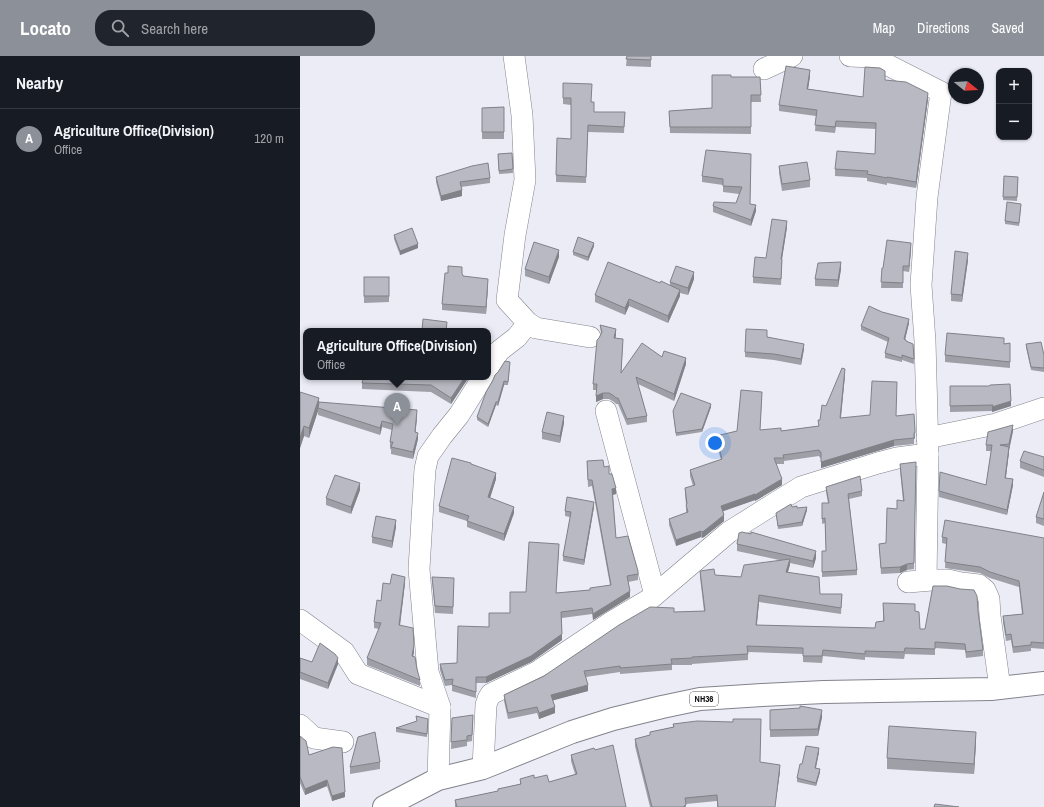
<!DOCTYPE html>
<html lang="en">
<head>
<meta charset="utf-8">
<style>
  body { margin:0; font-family:"Archivo Narrow",sans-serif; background:#20242c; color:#f1f3f6 }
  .controls { position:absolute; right:12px; top:12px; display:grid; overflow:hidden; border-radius:8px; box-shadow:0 1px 3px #0004 }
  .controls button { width:36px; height:36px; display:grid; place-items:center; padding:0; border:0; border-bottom:1px solid #363941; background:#171b24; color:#f1f3f6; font:20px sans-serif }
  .compass { position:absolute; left:648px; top:12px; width:36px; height:36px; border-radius:50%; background:#171b24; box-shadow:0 1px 3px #0004; rotate:108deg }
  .you { position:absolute; left:415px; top:387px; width:14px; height:14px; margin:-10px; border:3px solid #fff; border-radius:50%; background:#1a73e8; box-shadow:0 0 0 6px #1a73e833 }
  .badge { display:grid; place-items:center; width:26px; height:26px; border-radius:50%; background:#8c9099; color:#fff; font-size:13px; font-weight:700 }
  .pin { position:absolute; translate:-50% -33px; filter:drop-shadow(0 1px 2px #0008) }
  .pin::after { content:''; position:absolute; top:21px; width:14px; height:12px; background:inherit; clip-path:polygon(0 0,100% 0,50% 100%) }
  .popup { position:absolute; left:3px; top:272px; width:188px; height:52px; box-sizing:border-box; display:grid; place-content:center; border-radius:8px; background:#171b24; filter:drop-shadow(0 1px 3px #0005); font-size:13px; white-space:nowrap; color:#9ea1a6 }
  .popup b { font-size:15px; color:#f1f3f6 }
  .popup::after { content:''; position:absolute; left:50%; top:100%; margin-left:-8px; border:8px solid transparent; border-top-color:#171b24 }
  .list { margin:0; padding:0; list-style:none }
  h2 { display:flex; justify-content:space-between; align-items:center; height:52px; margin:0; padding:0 16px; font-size:17px }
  h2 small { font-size:13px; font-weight:400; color:#9ea1a6 }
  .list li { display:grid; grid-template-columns:26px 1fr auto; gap:12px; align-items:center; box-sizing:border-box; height:60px; padding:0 16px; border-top:1px solid #363941 }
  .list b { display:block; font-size:15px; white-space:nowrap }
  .list p { margin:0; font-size:13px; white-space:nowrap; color:#9ea1a6 }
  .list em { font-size:13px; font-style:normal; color:#9ea1a6 }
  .icon { flex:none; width:22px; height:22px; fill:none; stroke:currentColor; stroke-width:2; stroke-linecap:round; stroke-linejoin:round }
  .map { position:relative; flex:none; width:744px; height:751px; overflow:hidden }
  header { display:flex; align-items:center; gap:24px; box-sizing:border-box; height:56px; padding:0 20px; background:#8c9099; color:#fff }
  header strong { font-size:19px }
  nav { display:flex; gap:22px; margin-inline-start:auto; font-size:14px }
  .search { width:280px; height:36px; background:#20242c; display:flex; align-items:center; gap:10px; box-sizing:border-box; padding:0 14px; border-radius:16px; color:#9ea1a6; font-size:15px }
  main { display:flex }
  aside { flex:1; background:#171b24 }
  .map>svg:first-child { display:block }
</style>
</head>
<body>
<header>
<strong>Locato</strong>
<div class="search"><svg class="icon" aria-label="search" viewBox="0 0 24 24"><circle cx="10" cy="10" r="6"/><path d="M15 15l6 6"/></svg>Search here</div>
<nav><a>Map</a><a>Directions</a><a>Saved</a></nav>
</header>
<main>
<aside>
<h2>Nearby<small></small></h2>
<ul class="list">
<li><span class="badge">A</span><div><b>Agriculture Office(Division)</b><p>Office</p></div><em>120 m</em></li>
</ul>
</aside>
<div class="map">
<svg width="744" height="751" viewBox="0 0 744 751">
  <rect width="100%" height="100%" fill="#ebecf6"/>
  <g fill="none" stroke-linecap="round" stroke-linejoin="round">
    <g stroke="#82838c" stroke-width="22">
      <g id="minor">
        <path d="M214 0 222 59 225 124 215 179 207 244 228 267"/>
        <path d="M550 0 572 1 641 36 627 141 621 229 625 285 628 398 626 524"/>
        <path d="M464 13 492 0"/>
        <path d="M188 313 199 295 217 281 228 267 236 272 290 281"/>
        <path d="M306 355 355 539"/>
        <path d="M627 382 696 368 744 352"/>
        <path d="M608 526 632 524H648L661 527 679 529 685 534 689 543 690 560 700 632"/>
        <path d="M0 564 44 596 58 618 140 651"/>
        <path d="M0 669 14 682 43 686"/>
        <path d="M183 712 186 649 188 643 191 638 237 616 313 565 350 543 429 476 472 449 501 431 578 407 597 402 628 398"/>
        <path d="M138 723 140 651 128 616 119 513 125 413 128 400 142 380 159 359 183 321"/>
      </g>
    </g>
    <g stroke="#82838c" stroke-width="24">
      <path id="trunk" d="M84 751 138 723 183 712 272 676 313 663 362 651 400 643 462 639 524 636 691 633 744 627"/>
    </g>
    <use href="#minor" stroke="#fff" stroke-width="21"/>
    <use href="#trunk" stroke="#fff" stroke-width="22"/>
  </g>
  <g fill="#9e9fa7">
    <path d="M327 0H351V11L326 10Z"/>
    <path d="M510 20 508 33 563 41 585 24 628 43 616 132 587 127V129L567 125V122L535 120V113L575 98 576 73 536 71 535 77 515 75 516 60 479 55V49Z"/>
    <path d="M431 21H460L461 46H451V78L370 77 369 55 412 52Z"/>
    <path d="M263 27 292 46 294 56H325L324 77 288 76 286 127 256 126V119L271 83V49L263 48Z"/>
    <path d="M204 51V83H182V52Z"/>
    <path d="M212 97 213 117 199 118 198 98Z"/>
    <path d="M451 98 450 148 456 155 451 170 413 156V150L436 147 439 138 423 136V129L402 126V120Z"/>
    <path d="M479 110 510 124V131L482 135 479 117Z"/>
    <path d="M704 120 718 121 717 145 703 144Z"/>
    <path d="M136 121 190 122V127L161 131 162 140 141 145 136 126Z"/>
    <path d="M721 151 719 170 705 168V165Z"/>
    <path d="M487 171 482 203V209L481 229 453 227V221Z"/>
    <path d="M94 179 118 192 100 199 94 183Z"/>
    <path d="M294 190 288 205 273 199V196Z"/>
    <path d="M611 193 609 216 603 215V232H581L582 212H583Z"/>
    <path d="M259 201 249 228 225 220V213Z"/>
    <path d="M668 204 662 246 651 245V238Z"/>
    <path d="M541 213 538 231 515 230V223Z"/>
    <path d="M148 217 162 218 163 220 188 230 186 258 142 254V248Z"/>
    <path d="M64 221H89V246L64 247Z"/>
    <path d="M394 223 388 239 380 237V240L368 267 329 250 325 259 295 246V239L360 227 370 229V226Z"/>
    <path d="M609 267 605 283 606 286 613 288 614 308 602 304V306L585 302V297L588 286 561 274V270Z"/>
    <path d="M300 269 316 279 315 283 323 289 321 316 362 301 386 308 374 345 338 328 347 360V366L327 369 318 348H316L314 346 309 343H303L296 346 297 334H293V328L299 282 301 278Z"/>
    <path d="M467 281 504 293 501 309 474 304 445 301V296Z"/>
    <path d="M710 287V312L645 306V299Z"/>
    <path d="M726 288 744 299V316L731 314 726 291Z"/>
    <path d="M210 309 208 329H204L198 350 196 349 188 371 177 364V361Z"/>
    <path d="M545 319 541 362 596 360 615 374V383H614V388L594 390 521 412V402H520L519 400 484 405V408H476L482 429 455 445V444L423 455 424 465 404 481 402 482 401 481 376 490 369 469V463L386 457V449L385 438V432L393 430 390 420V414L421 404 416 386V380L437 375 462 342 460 374 481 375 518 370 526 350Z"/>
    <path d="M64 321H169L151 348 131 336 62 333V327Z"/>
    <path d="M650 330 711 350 692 356V355L650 356Z"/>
    <path d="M0 336 19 346 117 361 115 376 118 383 113 403 91 398V393H90V386L92 374 82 371 80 379 18 359V355L9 382 4 380 0 392Z"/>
    <path d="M411 351 402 376 376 380 373 355Z"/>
    <path d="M264 367 260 387 242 383V376Z"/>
    <path d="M713 375 709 394 706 422 713 429 707 459 639 441V435L686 429 691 395H686V389Z"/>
    <path d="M744 401V421L720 412V405Z"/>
    <path d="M287 405 304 411 309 418 316 438 313 439 316 482 338 518V524L328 526 330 541 293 564 292 558 262 562V584L231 606 186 627H176V642L152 635V629L145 630 140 614V608L157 607 189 571 210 557 259 494 256 537 290 534 310 529 292 430 288 431Z"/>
    <path d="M171 408 196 423 190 442 214 457 204 485 167 471V465L139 456V450Z"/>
    <path d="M600 408 616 412 614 513 607 514 600 517 581 518 579 488 586 487 597 453 603 445 600 414Z"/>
    <path d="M526 431 562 435V440L549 443 557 514V519L522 521V516L526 495 525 467 522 468V447H528L526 436Z"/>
    <path d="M60 434 51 458 26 449V442Z"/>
    <path d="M744 436V470L736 467V461Z"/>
    <path d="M294 451 284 509 263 505V500L270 461 265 460V455Z"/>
    <path d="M492 451 507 454 502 470 478 473 476 457Z"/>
    <path d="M96 471 92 492 72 487V481Z"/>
    <path d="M642 481 744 482V593L731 592V595L713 597 711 584 706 585 703 566V560L722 558 719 531 690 522 680 517 645 512 646 488 642 487Z"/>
    <path d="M437 488 516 502 513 512 490 507 488 516 520 538H542L541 558 459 546 457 569 575 572 583 565V547L615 555 620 573H625L678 555 683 594V600L666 602 665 594 635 592V599L605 598 604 603 565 601V604L523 600 522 607 503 606V598L448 596V604L392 608V609H372V614L320 618V616L286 621 288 635 253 644 255 657 239 663 237 657 208 663 204 645V639L374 556 404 555 400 521V515L415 519 441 521 479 504 437 495Z"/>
    <path d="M132 521 154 529 153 558 135 557Z"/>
    <path d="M105 527 100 570 114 596 113 600 117 613 120 624V630L67 609V602L79 573 74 572V566L90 528Z"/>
    <path d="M0 602 12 606 38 608 28 633 0 623Z"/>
    <path d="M470 654 522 661 518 680 470 681Z"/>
    <path d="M116 660 128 663 127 681 96 676V672L117 665Z"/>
    <path d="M152 662 173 665 172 685 167 686V690L151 693Z"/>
    <path d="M373 668 480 715 475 751H417V745L386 748V751H350L335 690V683L350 679V676L373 671Z"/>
    <path d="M0 680 9 699 45 741 32 745 27 730 5 739 0 727Z"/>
    <path d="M676 686 674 718 587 713V702Z"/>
    <path d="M295 694 326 751H155V744L198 735V733L220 728V723L234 722 249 726 275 718 271 705V699Z"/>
    <path d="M519 696 516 712 520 716 516 730 497 726V722L502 708Z"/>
    <path d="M80 706V713L50 718V711Z"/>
  </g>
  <g fill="#818288">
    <path d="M510 14V20L507 40V33Z"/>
    <path d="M628 37V43L616 132V126Z"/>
    <path d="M162 134V140L141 145V140Z"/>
    <path d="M456 149V155L451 170V164Z"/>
    <path d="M487 165V171L481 209V203Z"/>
    <path d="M294 187V190L288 205V201Z"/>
    <path d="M611 187V193L609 216V210Z"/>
    <path d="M118 188V192L100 199V195Z"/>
    <path d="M259 194V201L249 228V221Z"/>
    <path d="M668 197V204L662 246V239Z"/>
    <path d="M541 206V213L538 231V224Z"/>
    <path d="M394 216V223L388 239V232Z"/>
    <path d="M188 223V230L186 258V251Z"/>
    <path d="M380 234V240L368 267V260Z"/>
    <path d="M329 243V250L325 259V252Z"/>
    <path d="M609 263V267L604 288V283Z"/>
    <path d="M316 273V279L314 289V282Z"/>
    <path d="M504 288V293L501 309V303Z"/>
    <path d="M386 302V308L374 345V338Z"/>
    <path d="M545 313V319L540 368V362Z"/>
    <path d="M165 321H169L151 348V342Z"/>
    <path d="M204 325V329L198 350V346Z"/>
    <path d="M303 337V343L296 346V340Z"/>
    <path d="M19 342V352H18V355L9 382V372Z"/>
    <path d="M711 345V350L692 356V351Z"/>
    <path d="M196 346V349L188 371V368Z"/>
    <path d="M411 348V351L402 376V373Z"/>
    <path d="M117 354V361L115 383V376Z"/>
    <path d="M264 360V367L260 387V380Z"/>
    <path d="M82 365V371L80 379V372Z"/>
    <path d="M713 369V375L709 394V388Z"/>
    <path d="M4 370V380L0 392V382Z"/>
    <path d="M118 377V383L113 403V396Z"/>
    <path d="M594 384V390L521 412V406Z"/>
    <path d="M709 391V397L705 427V422Z"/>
    <path d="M196 417V423L188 448V441Z"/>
    <path d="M482 423V429L455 445V439Z"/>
    <path d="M713 423V429L707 459V454Z"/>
    <path d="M60 427V434L51 458V451Z"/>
    <path d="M316 432V438L312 439V433Z"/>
    <path d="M455 438V444L421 456V450Z"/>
    <path d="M294 446V451L284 509V504Z"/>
    <path d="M214 451V457L204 485V478Z"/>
    <path d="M507 451V454L502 470V466Z"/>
    <path d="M424 459V465L404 481 402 482V476Z"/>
    <path d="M96 464V471L92 492V485Z"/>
    <path d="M401 475V481L376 490V484Z"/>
    <path d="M516 495V502L513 512V505Z"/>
    <path d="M490 503V509L486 522V516Z"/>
    <path d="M607 508V514L600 517V511Z"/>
    <path d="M105 521V527L99 576V569Z"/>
    <path d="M330 535V541L293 564V558Z"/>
    <path d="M459 539V546L456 575V569Z"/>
    <path d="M262 578V584L231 606 186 627V621Z"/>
    <path d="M114 589V596L112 606V600Z"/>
    <path d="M38 602V608L28 633V627Z"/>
    <path d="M288 629V635L251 645V639Z"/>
    <path d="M255 651V657L239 663V657Z"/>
    <path d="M522 654V661L518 680V673Z"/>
    <path d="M676 676V686L674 718V708Z"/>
    <path d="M519 692V696L515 715V712Z"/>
    <path d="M480 709V715L475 751Z"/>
    <path d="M520 713V716L516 730V727Z"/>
    <path d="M27 724V730L5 739V733Z"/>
    <path d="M45 736V741L32 745V740Z"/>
  </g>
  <g fill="#b8b9c2" stroke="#818288">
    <path d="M327 0H351V4L326 3Z"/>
    <path d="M486 10 510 14 507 33 563 41 565 11 580 12 585 15V24L606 26 628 37 616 126 587 121V122L567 118 568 115 535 113 537 95 575 98 576 67 536 65 535 71 515 69 517 54 479 49Z"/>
    <path d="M412 19H431V21H460L461 39H451V71H370L369 55 412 52Z"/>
    <path d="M263 27 292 28 291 46H294V56H325L324 71 288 69 286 121 256 119 257 82 271 83V42H263Z"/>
    <path d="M204 51V76H182V52Z"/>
    <path d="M406 94 451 98 450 148 456 149 451 164 413 150 414 146 436 147 442 131 423 130V123L402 120Z"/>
    <path d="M212 97 213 113 199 115 198 98Z"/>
    <path d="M507 106 510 124 482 128 479 110Z"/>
    <path d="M188 107 190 122 160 126 162 134 141 140 136 121 172 110Z"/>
    <path d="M704 120 718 121 717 141H703Z"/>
    <path d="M707 146 721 148 719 167 705 165Z"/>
    <path d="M472 163 487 165 481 203H482L481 223 453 221 455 201 466 202Z"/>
    <path d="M112 172 118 188 100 195 94 179Z"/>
    <path d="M278 181 294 187 288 201 273 196Z"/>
    <path d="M587 184 611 187 609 210H603V227L581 226 582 212H583Z"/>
    <path d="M234 186 259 194 249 221 225 213Z"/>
    <path d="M655 195 668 197 662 239 651 238Z"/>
    <path d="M308 206 360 227 361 225 380 234 368 260 329 243 325 252 295 239Z"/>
    <path d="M541 206 538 224 515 223 518 207Z"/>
    <path d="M148 210 162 211V218L163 219V220L188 223 186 251 142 248 145 217H148Z"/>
    <path d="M376 210 394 216 388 232 370 226Z"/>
    <rect x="64" y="221" width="25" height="19"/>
    <path d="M569 250 582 256 609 263 604 283 606 284V285L613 288 614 303 602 299V302L585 297 589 282 561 270Z"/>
    <path d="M123 263 147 266 146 275H122Z"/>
    <path d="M300 269 316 273 314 282 323 283 321 317 342 287 362 301 364 295 386 302 374 338 336 321 347 360 327 363 318 342H316L314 340 309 337H303L296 340 297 328H293L297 284 299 282 302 276Z"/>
    <path d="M446 273 467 274V281L504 288 501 303 474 298 445 296Z"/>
    <path d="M647 277 704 282V288L710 287V306L645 299Z"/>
    <path d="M741 286 744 299V312L731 311 726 288Z"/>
    <path d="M205 305 210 306 208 326 204 325 198 346H196L188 368 177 361 186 336 193 324 195 319 198 316Z"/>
    <path d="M542 312 545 313 540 362 570 359 572 325 597 326 596 360 614 358 615 374V377H614V382L594 384 521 406V396H520L519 394 483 399 484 402H474L482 423 455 439V438L421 450 424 459 404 475 402 476 401 475 376 484 369 463 388 456 386 449 387 448 385 432 395 429 390 414 422 403 416 380 437 375 441 334 462 336 460 374 481 372V375L519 370 518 364H520L522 349 526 350Z"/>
    <path d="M64 321H165L151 342 131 329 62 327Z"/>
    <path d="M710 328 711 345 692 351 693 349 650 350V330H689L690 329Z"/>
    <path d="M0 336 19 342 9 372 4 370 0 382Z"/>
    <path d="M381 337 411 348 402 373 376 377 373 355Z"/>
    <path d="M19 346 117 354 115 376 118 377 113 396 91 391 93 386H90L93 368 82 365 80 372 18 352Z"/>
    <path d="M247 356 264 360 260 380 242 376Z"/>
    <path d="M713 369 709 388 700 389 709 391 705 422 713 423 707 454 639 435 640 416 686 429 692 389H686L688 376Z"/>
    <path d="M724 395 744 401V414L720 405Z"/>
    <path d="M152 402 171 407V408L196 417 188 441 214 451 204 478 167 465 169 460 139 450Z"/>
    <path d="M303 404 304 411 309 410V418H312L316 432 312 433 316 482 328 480 338 515V518L327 520 330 535 293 558 292 552 261 556 262 578 231 600 186 621H176V636L152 629 153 623 145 624 140 608 157 607 158 570 189 571V557H210V536H226L229 486 259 488 256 537 290 534V532L311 529 292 424H288L287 405Z"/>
    <path d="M616 406 614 507 607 508 600 511 581 512 579 488 586 487 587 452 597 453V444L604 445 600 408Z"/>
    <path d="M35 419 60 427 51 451 26 442Z"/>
    <path d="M560 420 562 435 548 438 557 514 522 516V495H526L525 462 522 463V447H529L526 431Z"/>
    <path d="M744 436V463L736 461Z"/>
    <path d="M267 441 294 446 284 504 263 500 271 456 265 455Z"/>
    <path d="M491 448 492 451 497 450V452L507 451 502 466 478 470 476 457Z"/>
    <path d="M76 460 96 464 92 485 72 481Z"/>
    <path d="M645 464 744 482V587L731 586V589L713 591 711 578 706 579 703 560 723 558 719 525 690 516 680 511 645 506 647 482 642 481Z"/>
    <path d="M442 476 451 478V476L516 495 513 505 437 488 439 477Z"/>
    <path d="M490 503 486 516 519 521 520 538H542L541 552 459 539 456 569 575 572 576 566 584 565 583 547 615 548V555L619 556 620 573H625L633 530H647L660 533 674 534 677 540 678 555 683 594 666 596 665 588 635 586V593L605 592 604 596 565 595V598L523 594 522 600H503V592L447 590 448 598 392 601V602L371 603 372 608 320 612V610L284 615 288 629 251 639 255 651 239 657 237 651 208 657 204 639 244 620 319 569 350 551 374 552V556L405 555 400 515 414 513 415 519 441 521 444 509Z"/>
    <path d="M92 518 105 521 99 569 113 572 114 589 112 600 115 601 117 613 120 624 67 602 81 567 74 566 77 544 81 545 83 527 90 528Z"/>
    <path d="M132 521 154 522 153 551 135 550Z"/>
    <path d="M20 587 35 598 38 602 28 627 0 616V602L12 606Z"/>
    <path d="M500 650 522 654 518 673 470 674V654L500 652Z"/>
    <path d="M173 659 172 679 167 680V684L151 686 152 662Z"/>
    <path d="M116 660 128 663 127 678 96 672 117 665Z"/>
    <path d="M433 663H461L460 706 480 709 475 751H418L417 739 385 742 386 749 384 750V751H352L335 683 350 679V676L374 671 373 668 397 665 433 666Z"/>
    <path d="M589 670 676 676 674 708 587 702Z"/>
    <path d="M75 676 80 706 50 711 58 681Z"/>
    <path d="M0 680 6 685 9 699 33 691 42 692 45 736 32 740 27 724 5 733 0 721Z"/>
    <path d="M313 689 326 751H157L155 744 198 735V733L221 728 220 723 234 719V722L247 719 249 726 277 718 271 699 294 692 295 694Z"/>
    <path d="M506 690 519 692 515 712 520 713 516 727 497 722 500 708H502Z"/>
    <path d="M635 748 659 751H634Z"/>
  </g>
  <g text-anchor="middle" stroke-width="3" stroke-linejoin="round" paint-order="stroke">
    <rect fill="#fff" stroke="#565658" stroke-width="1" x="390" y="636" width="28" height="14" rx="3"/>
    <g font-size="9" font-weight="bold" fill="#0d0d10">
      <text x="404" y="646">NH36</text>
    </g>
  </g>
</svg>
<div class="controls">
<button>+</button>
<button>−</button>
</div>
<svg class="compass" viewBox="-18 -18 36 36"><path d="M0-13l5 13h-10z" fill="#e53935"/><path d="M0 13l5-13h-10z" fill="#9ea1a6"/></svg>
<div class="you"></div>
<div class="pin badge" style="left:97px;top:370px">A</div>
<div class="popup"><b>Agriculture Office(Division)</b>Office</div>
</div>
</main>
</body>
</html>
